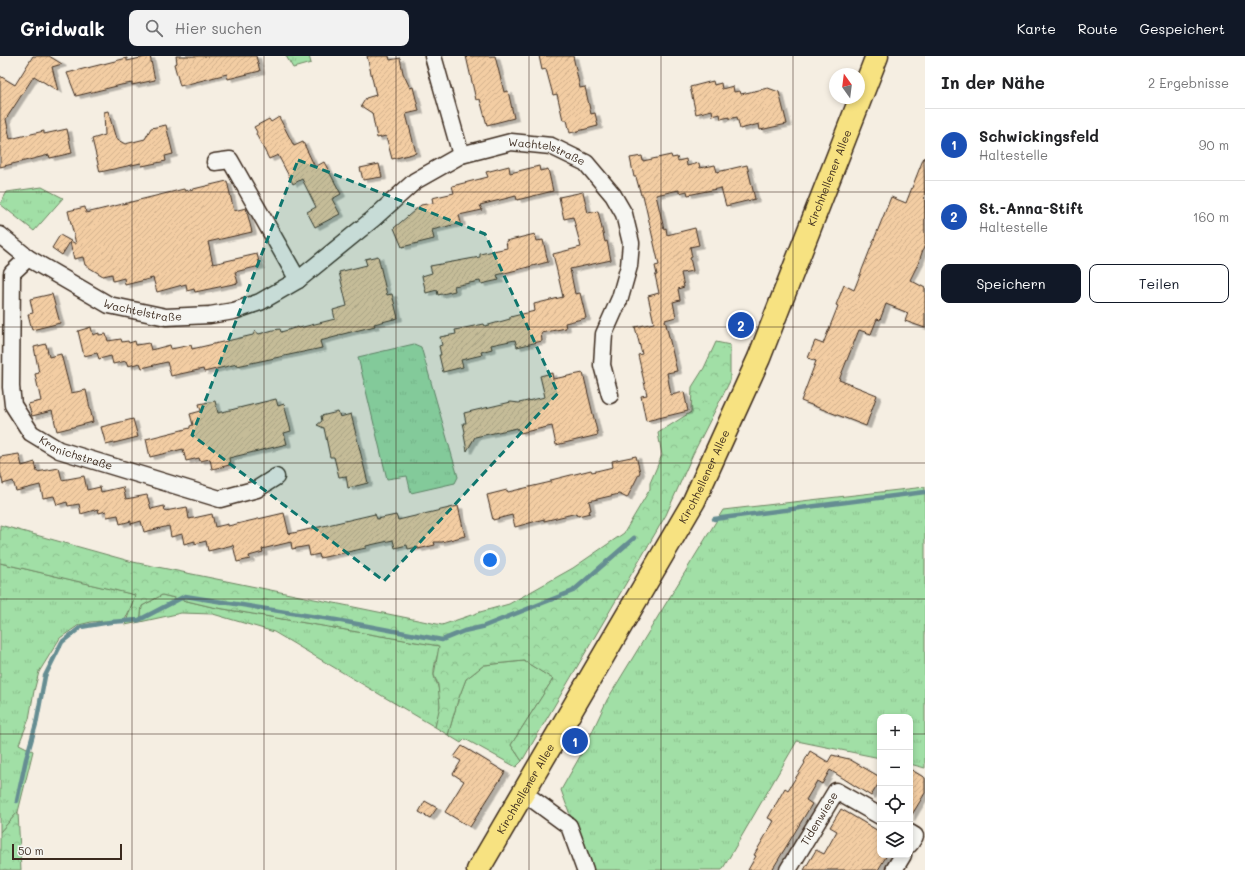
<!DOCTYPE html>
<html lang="de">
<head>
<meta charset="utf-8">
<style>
  body { margin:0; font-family:Mali,sans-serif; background:#f2f2f2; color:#202124 }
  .controls { position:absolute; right:12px; bottom:12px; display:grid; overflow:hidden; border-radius:8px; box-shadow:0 2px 6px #0003 }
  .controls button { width:36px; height:36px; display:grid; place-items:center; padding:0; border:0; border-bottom:1px solid #e0e0e0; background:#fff; color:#202124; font:20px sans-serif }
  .compass { position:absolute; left:829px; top:12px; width:36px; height:36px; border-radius:50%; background:#fff; box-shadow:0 2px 6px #0003; rotate:346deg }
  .scale { position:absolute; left:12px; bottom:10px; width:110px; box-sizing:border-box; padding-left:4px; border:2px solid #3b2a1e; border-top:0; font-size:11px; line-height:14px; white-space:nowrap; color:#3b2a1e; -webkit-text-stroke:3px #f6f6f2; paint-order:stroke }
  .you { position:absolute; left:490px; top:504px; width:14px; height:14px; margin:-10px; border:3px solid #fff; border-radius:50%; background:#1a73e8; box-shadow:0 0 0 6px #1a73e833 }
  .badge { display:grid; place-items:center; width:26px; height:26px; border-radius:50%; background:#111827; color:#fff; font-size:13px; font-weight:700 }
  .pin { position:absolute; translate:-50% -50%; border:2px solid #fff; box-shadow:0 1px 4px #0006 }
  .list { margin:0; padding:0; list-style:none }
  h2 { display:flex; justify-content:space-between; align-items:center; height:52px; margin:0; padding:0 16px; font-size:17px }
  h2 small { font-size:13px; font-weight:400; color:#757577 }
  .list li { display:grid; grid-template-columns:26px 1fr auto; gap:12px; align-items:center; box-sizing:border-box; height:72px; padding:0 16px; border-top:1px solid #e0e0e0 }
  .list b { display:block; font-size:15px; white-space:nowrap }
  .list p { margin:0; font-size:13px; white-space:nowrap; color:#757577 }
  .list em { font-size:13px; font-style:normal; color:#757577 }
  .actions { display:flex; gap:8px; padding:12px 16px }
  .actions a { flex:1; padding:9px 0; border:1px solid #111827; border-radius:8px; text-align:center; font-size:14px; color:#111827 }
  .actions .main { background:#111827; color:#fff }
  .icon { flex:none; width:22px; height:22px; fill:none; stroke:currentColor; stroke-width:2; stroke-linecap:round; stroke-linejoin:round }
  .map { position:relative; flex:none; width:925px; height:814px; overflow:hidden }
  header { display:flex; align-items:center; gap:24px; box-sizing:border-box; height:56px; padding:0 20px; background:#111827; color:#fff }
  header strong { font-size:19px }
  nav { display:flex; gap:22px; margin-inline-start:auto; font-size:14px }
  .search { width:280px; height:36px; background:#f2f2f2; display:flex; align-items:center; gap:10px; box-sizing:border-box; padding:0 14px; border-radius:8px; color:#757577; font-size:15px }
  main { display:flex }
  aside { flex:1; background:#fff }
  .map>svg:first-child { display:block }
</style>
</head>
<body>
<header>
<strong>Gridwalk</strong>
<div class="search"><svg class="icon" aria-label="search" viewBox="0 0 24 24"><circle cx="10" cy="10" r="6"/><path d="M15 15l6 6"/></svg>Hier suchen</div>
<nav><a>Karte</a><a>Route</a><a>Gespeichert</a></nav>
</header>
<main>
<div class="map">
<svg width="925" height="814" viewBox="0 0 925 814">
  <defs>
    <pattern id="grass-tufts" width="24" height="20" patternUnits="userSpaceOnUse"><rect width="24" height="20" fill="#a1dfa6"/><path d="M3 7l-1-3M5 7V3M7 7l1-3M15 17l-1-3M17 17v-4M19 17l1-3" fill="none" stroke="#8cc08e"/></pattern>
    <pattern id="forest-crowns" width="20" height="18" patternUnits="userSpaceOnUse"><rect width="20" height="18" fill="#a1dfa6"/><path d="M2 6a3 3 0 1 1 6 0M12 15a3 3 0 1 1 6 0" fill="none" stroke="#8cc08e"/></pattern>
    <pattern id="building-hatch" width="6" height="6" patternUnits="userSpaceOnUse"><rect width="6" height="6" fill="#f3cda3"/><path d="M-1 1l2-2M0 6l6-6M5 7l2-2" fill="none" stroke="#d1b08c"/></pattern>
    <filter id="shadow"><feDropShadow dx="4.5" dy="2.5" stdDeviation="0" flood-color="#0004"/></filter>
  </defs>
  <rect width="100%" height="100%" fill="#f5eee2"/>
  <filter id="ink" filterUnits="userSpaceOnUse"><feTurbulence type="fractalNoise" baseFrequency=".025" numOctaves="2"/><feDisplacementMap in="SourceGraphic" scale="8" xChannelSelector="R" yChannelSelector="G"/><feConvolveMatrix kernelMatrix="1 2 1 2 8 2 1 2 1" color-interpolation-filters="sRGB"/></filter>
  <g filter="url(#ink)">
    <g fill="url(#grass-tufts)" stroke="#6e8462">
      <path d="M286 0H309L311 7 293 12Z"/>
      <path d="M42 131 63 142 34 175 0 148 7 136Z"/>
      <path d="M414 288 421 291 458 421 455 427 411 437 407 420 387 423 358 301Z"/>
      <path d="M925 431V712L910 708V661H880V702L797 685 722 814H590L561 734 583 695 607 644 723 454Z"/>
      <path d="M0 507 136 539 125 564 91 566 79 569 60 582 39 616 34 635 29 663 19 688 33 695 18 756 0 776Z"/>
      <path d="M162 539 212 551 440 590C438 599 433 610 434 619 434 623 437 626 438 631 443 645 439 658 435 671L274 576 213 558 181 557 140 566 142 550Z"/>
      <path d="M524 605 553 623 511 689 522 705 516 711 465 683 461 687 448 679 458 644 466 623 484 609Z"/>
    </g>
    <g fill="url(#forest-crowns)" stroke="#6e8462">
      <path d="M716 286 730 289V325L693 398 666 459 522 705 511 689 553 623 524 605 484 609 466 623 458 644 448 679 435 671 440 650 438 629 434 619 439 590 212 551 162 539 142 550 140 566 125 569 135 539 0 507V469L133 506 442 569 480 556 509 548 573 512 624 477 650 433V427L662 399 658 377 691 356 692 331 704 312Z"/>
      <path d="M18 756 21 814H0V776Z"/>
    </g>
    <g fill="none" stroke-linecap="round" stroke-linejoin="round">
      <g stroke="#658d92" stroke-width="4.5">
        <path d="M714 463 925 436"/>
        <path d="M17 745 26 703 36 668 45 620 62 586 81 571 110 566 139 564 185 540 336 564 442 584 464 575 482 571 573 535 634 482"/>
      </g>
    </g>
    <g fill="url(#building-hatch)" stroke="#3b2a1e" filter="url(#shadow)">
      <path d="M33 0H49L62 8 52 11 58 35 34 20 6 63 10 83 44 75V78L67 73 72 97 50 102 49 99 0 111V20L15 29Z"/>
      <path d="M150 0 155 24 132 29V27L121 29 76 40 67 17 127 2V5Z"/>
      <path d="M176 0H256L260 15 228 23 227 18 180 30 174 8 177 7Z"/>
      <path d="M367 0H389L390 4 400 2 403 17 410 32 413 31 419 55 406 58 416 97 392 103 386 80 377 82 372 57 361 50 366 42 376 39Z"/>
      <path d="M466 0H495L504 36 508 35 514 62 487 69 480 43 476 44Z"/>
      <path d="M539 0H573L580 32 585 31 591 58 595 57 598 70 570 77 567 64H563L557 38 553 39 546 13 542 14Z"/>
      <path d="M713 25 714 29 721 27 722 33 733 30 734 36 740 35 741 38 768 32 779 36 787 68 760 74 759 68 740 73 737 61 729 63V61L721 63 720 58 713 60 712 54 696 58 690 31Z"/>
      <path d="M108 55 116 83 125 88 145 83 151 72 166 69 173 98 165 100 166 105 142 110 141 107 100 116 92 83 105 79 104 56Z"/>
      <path d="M279 61 294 90 303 86 315 111 324 106 341 138 332 143 340 158 315 171 307 156 316 151 302 123 293 128 278 99 269 103 256 78 257 76 254 71 269 63 271 66Z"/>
      <path d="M671 99 672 102 677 101 678 105 686 103 687 110 699 107 700 112 715 109 717 116 747 109 755 143 726 150 721 132 688 139 687 135 679 137V134L656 139 664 173 666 172 667 179 695 172 699 189 690 191 692 201 690 202 693 215 681 217 684 231 678 233 680 244 673 246 676 261 665 264 677 315 667 317 671 339 684 336 688 355 646 365 641 340 647 339 638 299 642 298 635 271 654 267 648 240 659 237 655 219H657L655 210 659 209 643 139H641L636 121H634L630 102 642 100 643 105Z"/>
      <path d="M924 101 925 188 918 208 910 224 925 232V272L905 265 908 257 886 248 880 264 877 263 871 278 859 274 839 324 877 339 866 370 801 345 816 305 808 302 815 285 823 288 838 250 836 249 844 229 854 234 891 141 906 147Z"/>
      <path d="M379 108 382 121 363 124 360 112Z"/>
      <path d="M509 110 510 117 539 110 540 115 548 113 553 135 517 144 516 140 480 149 482 154 459 159 461 167 432 174 434 183 402 191 394 172 421 149 433 147 432 142 454 137 452 130 488 121 486 116Z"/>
      <path d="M227 125 234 155 246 152 252 176 208 186 213 208 257 198 260 210 235 216 238 227 195 236 194 233 187 235 186 228 157 236 153 222 125 229 124 222 113 225 112 218 103 220 85 209 83 201 74 203 70 186 62 199 52 192 60 179 76 188 68 155 85 151 86 157 184 133 185 135Z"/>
      <path d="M583 136 588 157 598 155 605 186 607 185 611 204 570 213 575 238 580 237 586 262 565 267 566 272 541 277 542 285 517 291 515 284 491 289 492 293 481 296 482 299 461 304 463 311 443 316 439 299H441L439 290 442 289 440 281 456 278 455 274 484 268 485 270 510 263V261L535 255 534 248 563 241 553 198 581 191 573 161 564 163 559 141Z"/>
      <path d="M535 178 537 185 543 184 548 206 497 219 499 224 481 228 480 225 454 230 455 235 438 239 437 234 426 237 422 220 432 217 430 210 480 201V198L507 192 506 185Z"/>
      <path d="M378 200 387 239 392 238 398 262 374 268 375 270 339 279V280L320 285 322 292 237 310V308L204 316 203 313 171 320 167 306 142 312 140 307 128 310 126 305 113 308 111 300 99 303 97 297 84 300 78 275 91 271 93 279 99 277V279L106 278 108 285 121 283 122 286 128 285 129 287 135 285 136 289 149 287 151 294 170 289 171 293 191 289 192 293 253 279 255 275 259 278 273 274 280 273 281 276 298 271 299 272 335 263 333 254 347 250 339 216 367 209 365 203Z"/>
      <path d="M52 238 60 267 32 274 28 258 33 257 30 243Z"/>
      <path d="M46 288 49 301 61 298 71 337 86 334 93 366 57 375 52 355 32 360 28 348 41 345 35 318 39 317 34 291Z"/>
      <path d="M552 317 553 323 583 317 598 379 556 389 552 370 520 377 517 372 475 381 467 395 464 379 465 376 463 367H466L464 357 511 346 519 347 545 341 540 320Z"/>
      <path d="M276 343 278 350 284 348 291 375 284 377 287 388 229 402 230 409 212 413 210 403 200 405 199 402 186 405 183 393 150 401 146 383 190 372V370L193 369 190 358 201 355 199 348 215 345 218 357Z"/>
      <path d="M338 356 340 361 351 358 368 427 348 432 346 420 339 421 334 401H330L324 372 317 369 322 365 321 360Z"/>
      <path d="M133 363 138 381 106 389 101 371Z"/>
      <path d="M19 398 22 410 35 406 37 416 59 412 62 424 84 420 87 434 100 431 101 436 123 431 126 443 147 439 151 453 164 450 165 455 187 451 189 463 212 458 215 471 228 468V470L284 457 289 478 375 458 377 463 396 459 398 464 458 450 465 480 442 486H434L435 489 418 493V491L408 493 407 489 395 492 393 484 366 490V492L320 502 319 498 310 500 308 490 292 493 291 486 262 493 263 496 249 500 250 503 237 506 233 489 208 495 206 485 195 488V485L184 488 182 478 171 481 169 470 144 476 141 465 131 468V465L120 468 118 459 107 461 106 455 99 457 98 453 81 458 79 448 68 450 67 446 57 449 54 440 43 442 40 429 16 435 13 425 3 428 0 415V401Z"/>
      <path d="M636 400 640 416 627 442 619 438 589 445 591 454 589 455 590 457 578 460 577 457 544 465V463L515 471 512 459 493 464 487 439 507 434 508 436 551 426V424L591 414 592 416 613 411 612 405Z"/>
      <path d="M462 690 505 716 470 771 445 756 464 725 453 718 461 705 454 701Z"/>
      <path d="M810 695 828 706 832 699 849 703 880 721V725L871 740 830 714 822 728 817 725 806 744 812 748 772 814H748L756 800 754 799 774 765 768 762 785 732 788 734 805 707 804 706Z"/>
      <path d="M910 713 925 722V737L910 762Z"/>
      <path d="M425 745 437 752 430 762 419 756Z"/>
      <path d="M841 753 880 776V799H887L878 814H804L816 794 824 798 837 775 830 771Z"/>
    </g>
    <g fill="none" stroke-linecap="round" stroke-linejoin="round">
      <g stroke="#3b2a1e" stroke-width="19">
        <g id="minor">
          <path d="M433 0 461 99"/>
          <path d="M215 106 230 104 298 224"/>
          <path id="s1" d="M0 179 28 202 109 249 166 261 210 259 234 255 260 246 298 224 373 163 415 125 461 99 511 86 551 90 586 107 613 139 624 158 631 187 629 210 620 242 604 278 602 309 610 339"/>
          <path id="s2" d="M28 202 12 217 11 331 13 349 31 377 59 394 220 443 257 433 276 421"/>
          <path d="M524 737 569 770 585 814"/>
          <path d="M910 777 915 780 910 788"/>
          <path id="s3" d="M788 814 836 735 880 760"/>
          <path d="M894 814 903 799"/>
        </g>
      </g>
      <g stroke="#3b2a1e" stroke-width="25">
        <g id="primary">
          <path id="s4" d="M478 814 694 445 759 302 877 0"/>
        </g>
      </g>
      <use href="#minor" stroke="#f6f6f2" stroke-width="16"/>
      <use href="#primary" stroke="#f7e281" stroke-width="22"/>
    </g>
  </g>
  <path fill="#0f766e" fill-opacity="0.2" stroke="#0f766e" stroke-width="3" stroke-dasharray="8 5" stroke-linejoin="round" d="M298 104 485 178 558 337 384 525 192 379Z"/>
  <path fill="none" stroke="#3b2a1e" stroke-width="1" stroke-opacity="0.55" d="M132 0V814M264 0V814M396 0V814M529 0V814M661 0V814M793 0V814M0 136H925M0 271H925M0 407H925M0 543H925M0 678H880M910 678H925"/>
  <g text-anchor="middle" stroke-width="3" stroke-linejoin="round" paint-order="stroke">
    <g font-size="11" fill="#3b2a1e" stroke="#f6f6f2">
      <text dy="4" stroke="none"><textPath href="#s1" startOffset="623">Wachtelstraße</textPath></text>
      <text dy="4" stroke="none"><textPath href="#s4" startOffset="778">Kirchhellener Allee</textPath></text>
      <text dy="4" stroke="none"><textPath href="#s1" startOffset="164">Wachtelstraße</textPath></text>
      <text dy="4" stroke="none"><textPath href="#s2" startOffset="237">Kranichstraße</textPath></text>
      <text dy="4" stroke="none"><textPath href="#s4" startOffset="454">Kirchhellener Allee</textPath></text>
      <text dy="4" stroke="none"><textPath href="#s4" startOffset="94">Kirchhellener Allee</textPath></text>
      <text dy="4" stroke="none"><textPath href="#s3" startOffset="60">Tidenwiese</textPath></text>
    </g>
  </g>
</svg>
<div class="controls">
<button>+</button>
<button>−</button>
<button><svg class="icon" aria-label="locate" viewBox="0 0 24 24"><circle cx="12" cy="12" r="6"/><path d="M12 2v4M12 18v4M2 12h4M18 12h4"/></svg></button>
<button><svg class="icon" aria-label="layers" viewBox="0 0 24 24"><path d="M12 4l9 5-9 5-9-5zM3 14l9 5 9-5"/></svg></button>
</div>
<svg class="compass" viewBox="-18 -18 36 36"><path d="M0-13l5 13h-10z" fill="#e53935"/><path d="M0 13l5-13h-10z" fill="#757577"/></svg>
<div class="scale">50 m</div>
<div class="you"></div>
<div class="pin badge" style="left:575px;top:685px;background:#1a4fb4">1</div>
<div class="pin badge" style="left:741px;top:269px;background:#1a4fb4">2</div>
</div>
<aside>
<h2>In der Nähe<small>2 Ergebnisse</small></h2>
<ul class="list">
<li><span class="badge" style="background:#1a4fb4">1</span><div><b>Schwickingsfeld</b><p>Haltestelle</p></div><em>90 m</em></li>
<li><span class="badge" style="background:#1a4fb4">2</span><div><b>St.-Anna-Stift</b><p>Haltestelle</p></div><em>160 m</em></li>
</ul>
<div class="actions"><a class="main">Speichern</a><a>Teilen</a></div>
</aside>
</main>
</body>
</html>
